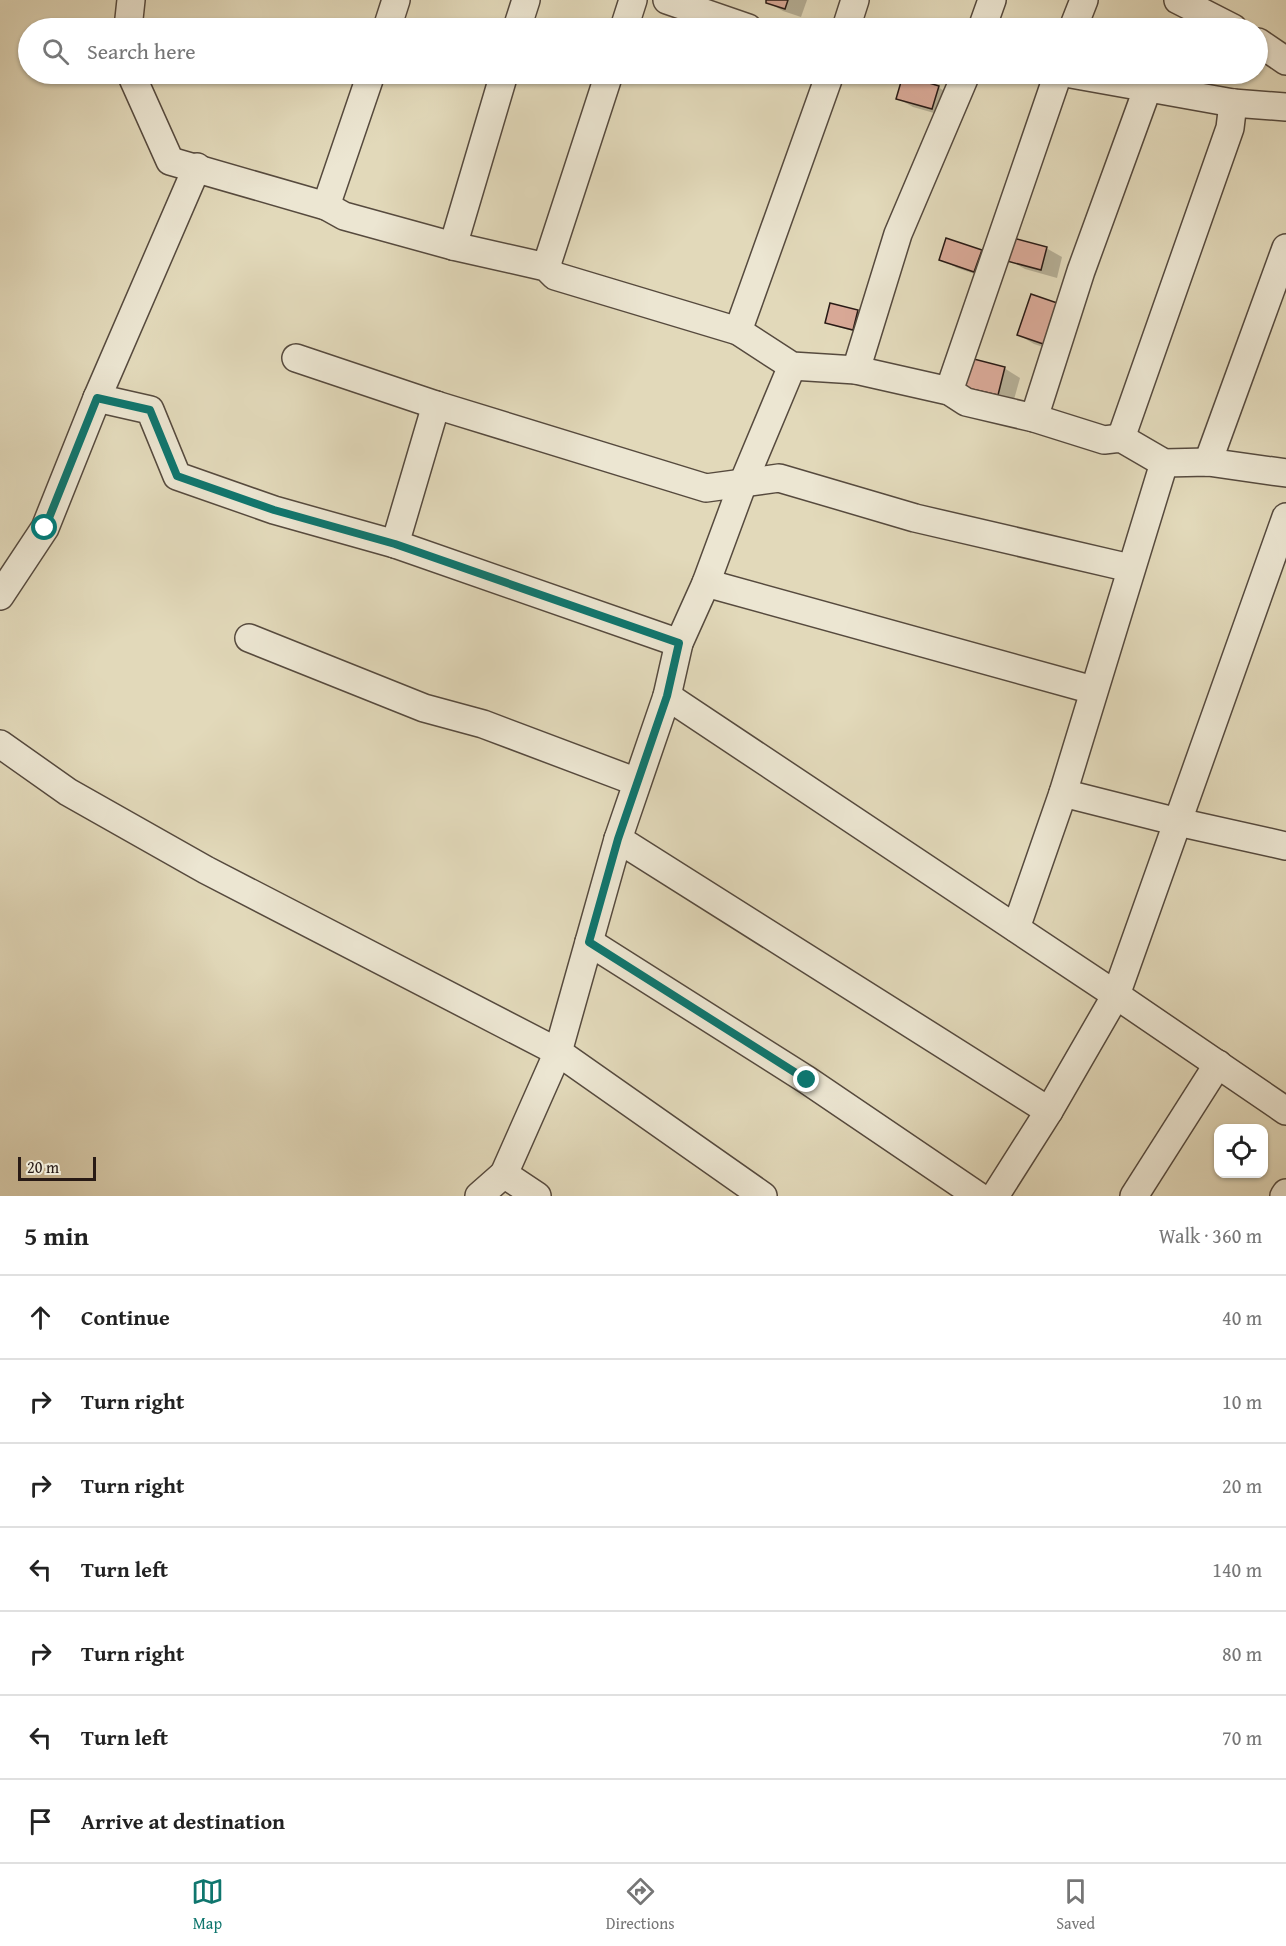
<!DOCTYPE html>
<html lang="en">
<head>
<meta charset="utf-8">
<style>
  body { margin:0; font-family:"Gentium Book Plus",serif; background:#f2f2f2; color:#222 }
  .controls { position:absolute; right:18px; bottom:18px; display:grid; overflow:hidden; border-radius:12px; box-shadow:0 2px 4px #0004 }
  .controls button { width:54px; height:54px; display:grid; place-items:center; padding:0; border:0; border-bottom:2px solid #e0e0e0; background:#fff; color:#222; font:30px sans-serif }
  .scale { position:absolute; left:18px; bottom:15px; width:78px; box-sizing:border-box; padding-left:6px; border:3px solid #281a15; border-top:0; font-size:16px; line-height:21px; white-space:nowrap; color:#281a15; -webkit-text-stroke:4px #ece6d2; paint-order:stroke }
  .stop { position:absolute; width:18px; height:18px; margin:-14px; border:4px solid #0f766e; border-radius:50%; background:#fff }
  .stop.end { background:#0f766e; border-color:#fff; box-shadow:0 2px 6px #0008 }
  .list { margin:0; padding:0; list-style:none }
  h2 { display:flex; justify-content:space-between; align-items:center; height:78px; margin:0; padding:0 24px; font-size:26px }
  h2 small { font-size:20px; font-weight:400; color:#767676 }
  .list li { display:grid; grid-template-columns:39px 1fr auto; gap:18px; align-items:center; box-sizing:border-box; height:84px; padding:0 24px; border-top:2px solid #e0e0e0 }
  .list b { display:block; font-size:22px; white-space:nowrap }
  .list em { font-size:20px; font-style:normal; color:#767676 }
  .icon { flex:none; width:33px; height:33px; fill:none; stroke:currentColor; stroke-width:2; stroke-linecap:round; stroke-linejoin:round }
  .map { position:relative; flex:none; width:1286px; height:1196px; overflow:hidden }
  .search { position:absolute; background:#fff; box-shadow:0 2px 4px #0004; left:18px; right:18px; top:18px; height:66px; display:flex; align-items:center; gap:15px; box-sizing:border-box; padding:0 21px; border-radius:33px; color:#767676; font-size:22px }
  .sheet { height:666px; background:#fff }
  nav { display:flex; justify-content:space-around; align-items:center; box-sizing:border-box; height:84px; border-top:2px solid #e0e0e0; background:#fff; font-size:16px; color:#767676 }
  nav a { display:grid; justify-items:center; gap:3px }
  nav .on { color:#0f766e }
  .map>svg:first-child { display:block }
</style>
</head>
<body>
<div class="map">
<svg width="1286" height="1196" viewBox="0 0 1286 1196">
  <rect width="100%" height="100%" fill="#e2d9ba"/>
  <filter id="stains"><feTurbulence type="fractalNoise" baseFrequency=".00333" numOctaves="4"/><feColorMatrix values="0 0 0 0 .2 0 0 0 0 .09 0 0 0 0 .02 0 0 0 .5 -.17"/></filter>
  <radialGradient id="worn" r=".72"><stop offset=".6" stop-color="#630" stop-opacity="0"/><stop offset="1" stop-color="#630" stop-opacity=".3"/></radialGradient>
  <g fill="#0003">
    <path d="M768 0H807L801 17 783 11 767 2Z"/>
    <path d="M938 87 954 97 948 117 913 107 897 98Z"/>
    <path d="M1046 248 1062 257 1057 278 1025 269 1009 260Z"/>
    <path d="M981 251 997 260 990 279 957 268 941 259Z"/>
    <path d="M831 305 858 312 865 316 861 333 834 326 826 322Z"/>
    <path d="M1078 316 1065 354 1034 344 1019 335Z"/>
    <path d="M1004 368 1020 378 1013 403 980 395 964 386Z"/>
  </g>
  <g fill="#d8a896" stroke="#281a15" stroke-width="1.5">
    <path d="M766 0H788L785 9 766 3Z"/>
    <path d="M903 75 939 86 932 109 896 99Z"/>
    <path d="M946 238 982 250 974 272 939 260Z"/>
    <path d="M1013 238 1047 247 1041 270 1007 261Z"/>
    <path d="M1031 294 1063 305 1049 346 1017 335Z"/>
    <path d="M830 303 858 310 853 330 825 323Z"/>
    <path d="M970 358 1005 367 998 395 963 387Z"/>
  </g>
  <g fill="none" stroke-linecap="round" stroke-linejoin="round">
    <g stroke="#564a3e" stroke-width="30">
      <g id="minor">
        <path d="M667 0 748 28"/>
        <path d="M1178 0 1233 28"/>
        <path d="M128 28 131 0"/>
        <path d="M387 28 396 0"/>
        <path d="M517 28 526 0"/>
        <path d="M624 28 633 0"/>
        <path d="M846 28 855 0"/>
        <path d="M982 28 992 0"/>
        <path d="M1073 28 1084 0"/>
        <path d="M1258 42 1286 61"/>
        <path d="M131 74 170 161 326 206 344 216 453 246 546 267 555 276 738 331 792 366 856 370 949 391 966 402 1034 418 1104 440 1121 438 1164 463 1208 462 1286 473"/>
        <path d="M1071 74 1233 103 1286 107"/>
        <path d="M326 206 371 74"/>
        <path d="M453 246 504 74"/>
        <path d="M546 267 609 74"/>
        <path d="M738 331 830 74"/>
        <path d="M296 358 436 405 706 488 779 478 915 518 1130 568"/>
        <path d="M856 370 898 234 966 74"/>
        <path d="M949 391 1058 74"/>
        <path d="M97 398 150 410 177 476 274 510 395 544 679 643"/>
        <path d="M1034 418 1081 271 1148 87"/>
        <path d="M1121 438 1230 128 1233 103"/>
        <path d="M1208 462 1286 248"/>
        <path d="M395 544 436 405"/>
        <path d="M706 583 1093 690"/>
        <path d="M0 596 45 528 97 398 197 167"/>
        <path d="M249 638 424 708 483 724 637 782"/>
        <path d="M667 696 679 643 706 583 743 483 792 366"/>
        <path d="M0 744 68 792 206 870 558 1052 763 1196"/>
        <path d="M1063 793 1178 822 1286 846"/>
        <path d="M618 839 1049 1111"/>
        <path d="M1016 928 1063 793 1164 463"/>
        <path d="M589 942 807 1080 978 1196"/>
        <path d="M479 1196 504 1174"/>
        <path d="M537 1196 504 1174 558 1052 618 839 667 696 1116 995 1286 1111"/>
        <path d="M995 1196 1049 1111 1116 995 1286 517"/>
        <path d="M1134 1196 1218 1064"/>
        <path d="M1284 1196 1286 1193"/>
      </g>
    </g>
    <use href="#minor" stroke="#ece6d2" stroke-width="27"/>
  </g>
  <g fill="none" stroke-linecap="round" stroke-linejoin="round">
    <path stroke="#0f766e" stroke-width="8" d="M45 528 97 398 150 410 177 476 274 510 395 544 679 643 667 696 618 839 589 942 807 1080"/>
  </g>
  <rect width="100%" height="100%" filter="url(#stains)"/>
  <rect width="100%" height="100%" fill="url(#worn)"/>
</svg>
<div class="controls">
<button><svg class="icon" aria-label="locate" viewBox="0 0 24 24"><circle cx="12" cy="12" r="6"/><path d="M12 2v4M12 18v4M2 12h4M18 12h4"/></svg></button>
</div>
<div class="scale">20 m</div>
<div class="stop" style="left:45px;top:528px"></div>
<div class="stop end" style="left:807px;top:1080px"></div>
<div class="search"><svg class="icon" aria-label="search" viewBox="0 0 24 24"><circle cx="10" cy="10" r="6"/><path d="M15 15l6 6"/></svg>Search here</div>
</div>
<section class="sheet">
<h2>5 min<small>Walk · 360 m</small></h2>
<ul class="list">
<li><svg class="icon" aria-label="ahead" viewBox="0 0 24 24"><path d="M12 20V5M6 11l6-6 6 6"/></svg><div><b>Continue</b></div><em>40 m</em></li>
<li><svg class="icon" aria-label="right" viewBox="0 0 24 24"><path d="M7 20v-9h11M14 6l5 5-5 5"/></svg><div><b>Turn right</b></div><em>10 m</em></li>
<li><svg class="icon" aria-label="right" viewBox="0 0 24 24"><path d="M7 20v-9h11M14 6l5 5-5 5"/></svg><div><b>Turn right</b></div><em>20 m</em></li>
<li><svg class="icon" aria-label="left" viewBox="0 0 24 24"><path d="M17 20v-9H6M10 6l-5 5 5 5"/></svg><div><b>Turn left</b></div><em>140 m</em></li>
<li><svg class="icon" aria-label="right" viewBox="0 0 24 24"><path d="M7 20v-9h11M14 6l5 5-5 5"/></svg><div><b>Turn right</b></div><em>80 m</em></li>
<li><svg class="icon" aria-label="left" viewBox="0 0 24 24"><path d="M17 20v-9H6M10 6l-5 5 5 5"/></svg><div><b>Turn left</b></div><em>70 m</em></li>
<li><svg class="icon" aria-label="arrive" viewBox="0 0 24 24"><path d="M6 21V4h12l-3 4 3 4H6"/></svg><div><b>Arrive at destination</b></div></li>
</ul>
</section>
<nav>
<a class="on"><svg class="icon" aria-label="map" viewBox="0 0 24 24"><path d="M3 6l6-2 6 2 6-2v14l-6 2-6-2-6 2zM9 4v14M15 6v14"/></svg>Map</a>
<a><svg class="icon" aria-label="directions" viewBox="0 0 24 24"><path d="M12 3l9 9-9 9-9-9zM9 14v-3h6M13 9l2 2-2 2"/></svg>Directions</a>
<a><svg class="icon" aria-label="saved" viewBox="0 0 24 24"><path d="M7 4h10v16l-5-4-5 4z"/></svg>Saved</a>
</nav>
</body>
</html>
